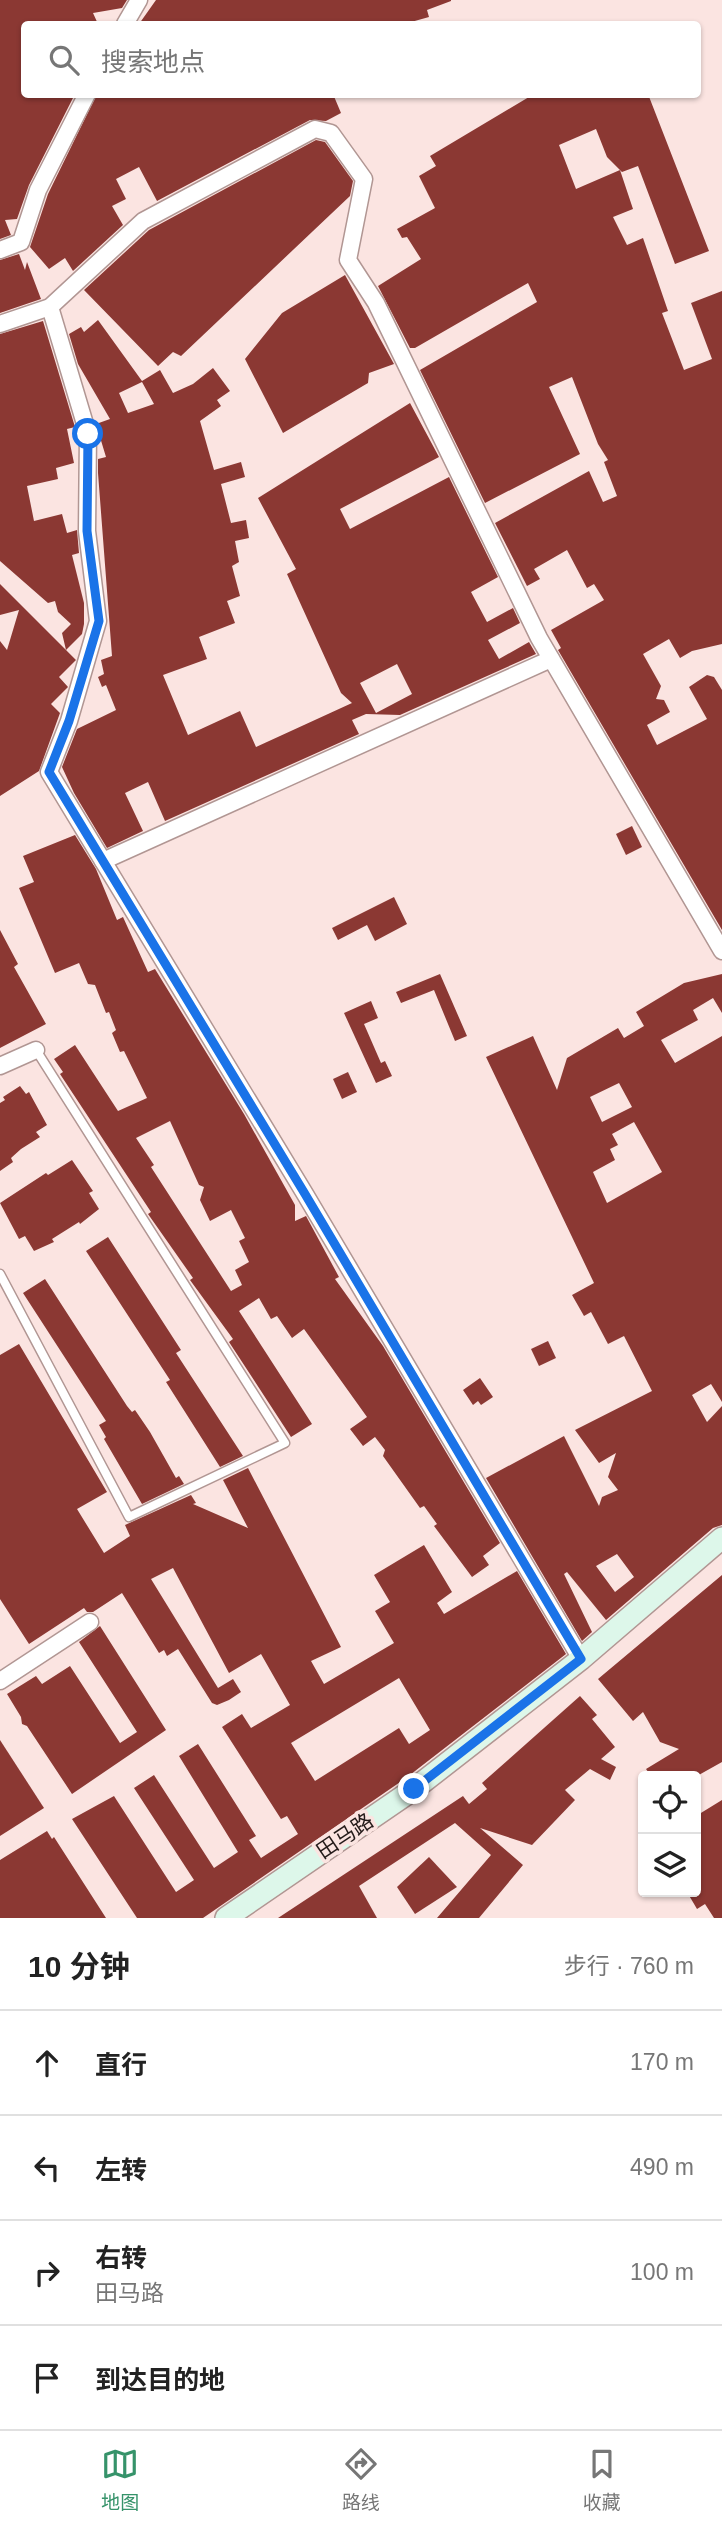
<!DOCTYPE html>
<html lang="zh">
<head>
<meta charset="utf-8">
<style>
  body { margin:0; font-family:Helvetica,"Noto Sans SC",sans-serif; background:#f6f6f6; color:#222 }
  .controls { position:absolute; right:21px; bottom:21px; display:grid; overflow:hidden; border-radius:7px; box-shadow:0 2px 5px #0004 }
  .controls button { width:63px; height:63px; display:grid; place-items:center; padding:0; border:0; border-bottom:2px solid #e0e0e0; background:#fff; color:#222; font:35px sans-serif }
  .stop { position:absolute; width:21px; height:21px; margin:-16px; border:5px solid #1a73e8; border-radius:50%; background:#fff }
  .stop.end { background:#1a73e8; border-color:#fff; box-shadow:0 2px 7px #0008 }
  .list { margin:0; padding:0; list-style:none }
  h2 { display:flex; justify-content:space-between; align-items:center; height:91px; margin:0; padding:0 28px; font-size:30px }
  h2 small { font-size:23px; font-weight:400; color:#767676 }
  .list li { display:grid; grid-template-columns:46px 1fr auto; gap:21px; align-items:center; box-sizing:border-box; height:105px; padding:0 28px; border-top:2px solid #e0e0e0 }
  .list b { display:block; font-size:26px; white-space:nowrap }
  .list p { margin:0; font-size:23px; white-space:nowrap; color:#767676 }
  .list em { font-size:23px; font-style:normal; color:#767676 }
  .icon { flex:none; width:38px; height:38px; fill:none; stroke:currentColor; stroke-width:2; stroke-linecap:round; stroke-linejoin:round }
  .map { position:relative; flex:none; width:722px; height:1918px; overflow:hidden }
  .search { position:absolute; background:#fff; box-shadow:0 2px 5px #0004; left:21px; right:21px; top:21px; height:77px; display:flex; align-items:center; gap:18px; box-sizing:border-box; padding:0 24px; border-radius:7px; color:#767676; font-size:26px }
  .sheet { height:511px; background:#fff }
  nav { display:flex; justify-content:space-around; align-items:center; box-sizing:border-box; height:98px; border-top:2px solid #e0e0e0; background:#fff; font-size:19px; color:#767676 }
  nav a { display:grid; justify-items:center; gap:4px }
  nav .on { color:#36936a }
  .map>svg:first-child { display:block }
</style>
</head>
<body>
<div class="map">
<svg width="722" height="1918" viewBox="0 0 722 1918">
  <rect width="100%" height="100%" fill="#fbe4e1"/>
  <g fill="#8b3833" fill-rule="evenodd">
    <path d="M0 0H127L122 8 93 13 98 24H24V94H75L29 185 17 219 5 220 11 235 0 239Z"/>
    <path d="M156 0H451V1L427 10 429 17 404 24H139Z"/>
    <path d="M97 94H333L341 113 326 121 310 120 157 201 139 167 116 179 126 199 112 206 123 225 73 271 65 258 49 269 30 247 48 194Z"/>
    <path d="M534 94H648L709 251 675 264 638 166 622 172 607 157 596 129 559 145 576 189 620 170 633 209 613 217 627 245 643 238 668 311 662 313 684 370 712 359 691 303 722 291V644L692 651 680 658 669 639 643 654 661 686 656 699 664 700 670 712 647 725 657 745 707 719 689 687 707 675 714 677 722 690V930L558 650 561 648 551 630 604 600 594 584 587 588 567 550 534 569 540 579 527 586 495 523 589 471 603 502 617 496 604 462 608 460 598 444 572 377 549 387 580 454 485 503 420 370 537 302 528 283 415 348H410L378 286 421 259 407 237 402 238 397 229 435 208 419 176 436 166 430 156Z"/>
    <path d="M316 140 325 142 353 181 350 196 181 356 173 352 158 366 84 290 149 230Z"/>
    <path d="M19 254 25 270 27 262 41 299 0 313V260Z"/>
    <path d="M345 275 394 364 369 373 368 383 283 433 245 359 282 313Z"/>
    <path d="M98 320 142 381 160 370 173 393 193 384 213 368 230 391 217 400 221 406 200 421 214 470 241 462 245 477 221 484 231 523 246 520 249 538 235 541 239 562 232 566 240 596 227 601 235 623 199 637 207 659 163 675 188 735 240 711 256 747 352 703 341 693 287 574 296 569 258 498 410 403 439 457 340 509 350 529 449 477 498 577 471 592 487 622 513 608 520 623 488 640 499 659 529 642 536 654 400 715 366 714 352 720 359 734 165 821 148 782 125 793 143 831 107 848 74 793 62 767 77 729 116 710 106 685 102 687 98 677 104 674 101 660 112 656 98 473V459L106 457 96 424 110 419 78 364 69 334 81 327 84 332ZM142 382 154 404 128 413 119 393ZM397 664 412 694 376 713 360 683Z"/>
    <path d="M43 321 75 427 67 429 74 463 56 468 58 479 27 486 34 521 62 514 67 533 77 530 79 553 72 555 84 603V624L82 634 66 650 76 660 59 677 68 687 51 704 60 713 39 771 0 796V641L7 650 19 610 0 615V584L66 650 62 633 71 624 58 612 55 601 48 603 0 561V334Z"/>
    <path d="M632 826 642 847 626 855 616 834Z"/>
    <path d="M75 835 96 869 117 920 123 917 148 972 155 969 244 1114 295 1205V1221L306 1216 339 1277 335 1279 383 1346 500 1543 483 1556 489 1565 472 1577 434 1526 437 1524 424 1506 420 1508 383 1456 385 1450 375 1437 363 1446 350 1429 367 1417 304 1329 292 1338 277 1316 271 1319 259 1298 239 1311 312 1424 291 1437 229 1342 233 1339 190 1280 193 1278 148 1214 151 1212 60 1074 63 1072 54 1059 75 1045 118 1111 147 1098 124 1051 120 1052 112 1033 116 1030 109 1012 106 1013 95 985 88 984 79 963 55 973 19 888 34 882 23 856ZM170 1121 199 1185 204 1187 200 1200 210 1221 231 1210 245 1238 239 1241 249 1262 235 1270 242 1285 231 1291 151 1167 154 1165 136 1138Z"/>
    <path d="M394 897 407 924 375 941 367 925 338 940 332 928Z"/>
    <path d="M0 930 18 964 14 967 46 1024 0 1048Z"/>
    <path d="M440 974 467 1036 455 1041 434 990 401 1003 396 992Z"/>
    <path d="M722 974V1013L713 998 693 1010 698 1020 661 1040 675 1063 722 1036V1402L711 1384 692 1395 707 1422 722 1406V1525L713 1528 606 1620 567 1572 564 1574 592 1632 582 1641 486 1478 564 1436 599 1506 602 1497 618 1490 608 1477 616 1453 599 1463 575 1430 652 1391 624 1336 608 1344 591 1312 584 1316 572 1295 594 1283 486 1057 533 1036 557 1090 567 1058 618 1028 624 1038 644 1026 636 1012 684 983ZM619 1083 632 1107 602 1122 590 1097ZM634 1122 662 1172 607 1203 593 1172 615 1160 610 1149 618 1145 612 1134ZM617 1554 634 1577 615 1592 596 1566Z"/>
    <path d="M371 1001 378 1018 364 1024 381 1063 385 1061 392 1076 376 1083 344 1013Z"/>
    <path d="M348 1072 357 1092 342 1099 333 1079Z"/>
    <path d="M20 1086 26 1094 29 1092 47 1125 36 1132 40 1137 21 1149 11 1158 13 1162 0 1171V1103L5 1100 3 1097Z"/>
    <path d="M72 1160 93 1191 89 1193 99 1209 80 1224 79 1222 52 1239 54 1242 34 1251 25 1236 19 1239 0 1203 46 1173 48 1175Z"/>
    <path d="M108 1237 181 1350 176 1353 243 1456 220 1467 166 1382 170 1380 86 1251Z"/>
    <path d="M45 1279 127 1406 132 1412 135 1410 150 1432 176 1478 179 1476 184 1484 142 1504 104 1439 106 1437 99 1425 106 1421 23 1293Z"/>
    <path d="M548 1341 556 1358 539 1366 531 1349Z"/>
    <path d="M19 1344 107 1492 77 1509 104 1553 130 1536 125 1525 191 1495 196 1503 193 1504 248 1528 223 1480 248 1468 341 1647 311 1661 324 1684 394 1643 375 1611 390 1602 374 1575 424 1545 452 1592 437 1603 444 1614 517 1571 566 1654 406 1778 203 1918H137L72 1819 114 1796 176 1892 194 1880 134 1788 154 1775 214 1868 238 1852 179 1756 198 1744 256 1836 249 1840 261 1858 298 1834 287 1816 281 1819 222 1727 242 1714 251 1728 290 1705 261 1654 229 1673 173 1568 151 1579 218 1688 233 1679 241 1692 229 1700 217 1705 212 1703 178 1649 167 1656 164 1650 159 1653 122 1593 93 1612H87L84 1608 29 1644 0 1599V1355ZM399 1678 430 1730 409 1744 399 1728 315 1781 291 1743Z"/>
    <path d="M480 1378 493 1397 481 1405 478 1401 473 1405 463 1390Z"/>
    <path d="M722 1575V1762L697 1776H651L646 1769 679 1749 660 1742 643 1712 633 1721 598 1679Z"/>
    <path d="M100 1626 166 1730 72 1794 27 1726 22 1724 21 1717 7 1694 36 1676 42 1684 70 1666 120 1743 137 1732 79 1642Z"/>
    <path d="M580 1696 597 1715 592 1719 615 1747 601 1759 616 1767 610 1780 590 1769 565 1790 575 1800 532 1845 480 1828 523 1865 479 1918H437L491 1855 455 1823 359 1886 377 1918H278L463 1796 469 1804 487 1789 482 1783Z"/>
    <path d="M0 1740 44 1808 0 1836Z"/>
    <path d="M722 1800V1918H714L705 1904 697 1909 687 1892H696V1816Z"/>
    <path d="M47 1831 52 1839 54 1837 106 1918H0V1860Z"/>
    <path d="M429 1857 457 1887 415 1914 397 1887Z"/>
  </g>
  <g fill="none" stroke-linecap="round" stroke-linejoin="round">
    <g stroke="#b19693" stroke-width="11">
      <path id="lane" d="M0 1274 129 1517 285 1443 36 1050"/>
    </g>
    <g stroke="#b19693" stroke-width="19">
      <g id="street">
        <path d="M125 24 139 0"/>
        <path d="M0 250 21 242 38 190 87 94"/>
        <path d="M50 307 88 434 87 531 98 621 69 721 49 772 305 1194 581 1659"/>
        <path d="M0 324 50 307 143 221 315 129 331 133 364 179 348 260 376 303 539 638 722 951"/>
        <path d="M103 861 551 659"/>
        <path d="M0 1066 36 1050"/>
        <path d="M0 1681 90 1622"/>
      </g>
    </g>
    <g stroke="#b19693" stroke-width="24">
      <path id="secondary" d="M226 1918 414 1789 581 1659 722 1538"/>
    </g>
    <use href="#lane" stroke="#fff" stroke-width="8"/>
    <use href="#street" stroke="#fff" stroke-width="16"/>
    <use href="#secondary" stroke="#ddf7ea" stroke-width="21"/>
  </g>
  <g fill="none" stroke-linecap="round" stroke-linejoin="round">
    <path stroke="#1a73e8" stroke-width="9" d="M88 434 87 531 99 621 69 721 49 772 305 1194 581 1659 414 1789"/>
  </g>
  <g text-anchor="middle" stroke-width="7" stroke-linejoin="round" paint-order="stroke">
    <g font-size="21" fill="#241a19" stroke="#fbe4e1">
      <text transform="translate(345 1836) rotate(-34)" y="7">田马路</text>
    </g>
  </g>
</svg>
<div class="controls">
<button><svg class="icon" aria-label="locate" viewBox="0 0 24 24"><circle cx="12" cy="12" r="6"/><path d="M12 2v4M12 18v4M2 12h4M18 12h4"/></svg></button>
<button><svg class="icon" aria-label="layers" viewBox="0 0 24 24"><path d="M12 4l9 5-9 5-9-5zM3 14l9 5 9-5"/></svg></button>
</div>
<div class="stop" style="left:88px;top:434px"></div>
<div class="stop end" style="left:414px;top:1789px"></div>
<div class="search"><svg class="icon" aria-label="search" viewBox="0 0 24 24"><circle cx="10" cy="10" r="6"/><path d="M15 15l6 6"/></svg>搜索地点</div>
</div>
<section class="sheet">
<h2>10 分钟<small>步行 · 760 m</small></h2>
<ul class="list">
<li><svg class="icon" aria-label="ahead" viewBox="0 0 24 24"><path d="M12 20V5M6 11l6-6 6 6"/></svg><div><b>直行</b></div><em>170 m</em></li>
<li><svg class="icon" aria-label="left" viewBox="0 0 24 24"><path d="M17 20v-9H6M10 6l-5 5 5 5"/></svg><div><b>左转</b></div><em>490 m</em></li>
<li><svg class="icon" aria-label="right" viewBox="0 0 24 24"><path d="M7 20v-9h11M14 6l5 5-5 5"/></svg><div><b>右转</b><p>田马路</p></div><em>100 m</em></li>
<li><svg class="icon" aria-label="arrive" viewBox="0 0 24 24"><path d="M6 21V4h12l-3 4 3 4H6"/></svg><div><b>到达目的地</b></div></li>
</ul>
</section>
<nav>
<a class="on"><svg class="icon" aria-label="map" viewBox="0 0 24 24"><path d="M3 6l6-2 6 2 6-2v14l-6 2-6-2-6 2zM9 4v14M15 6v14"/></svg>地图</a>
<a><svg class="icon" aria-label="directions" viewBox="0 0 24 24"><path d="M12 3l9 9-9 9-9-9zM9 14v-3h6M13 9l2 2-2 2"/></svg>路线</a>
<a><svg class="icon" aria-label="saved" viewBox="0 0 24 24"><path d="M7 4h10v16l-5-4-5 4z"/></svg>收藏</a>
</nav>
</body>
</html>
